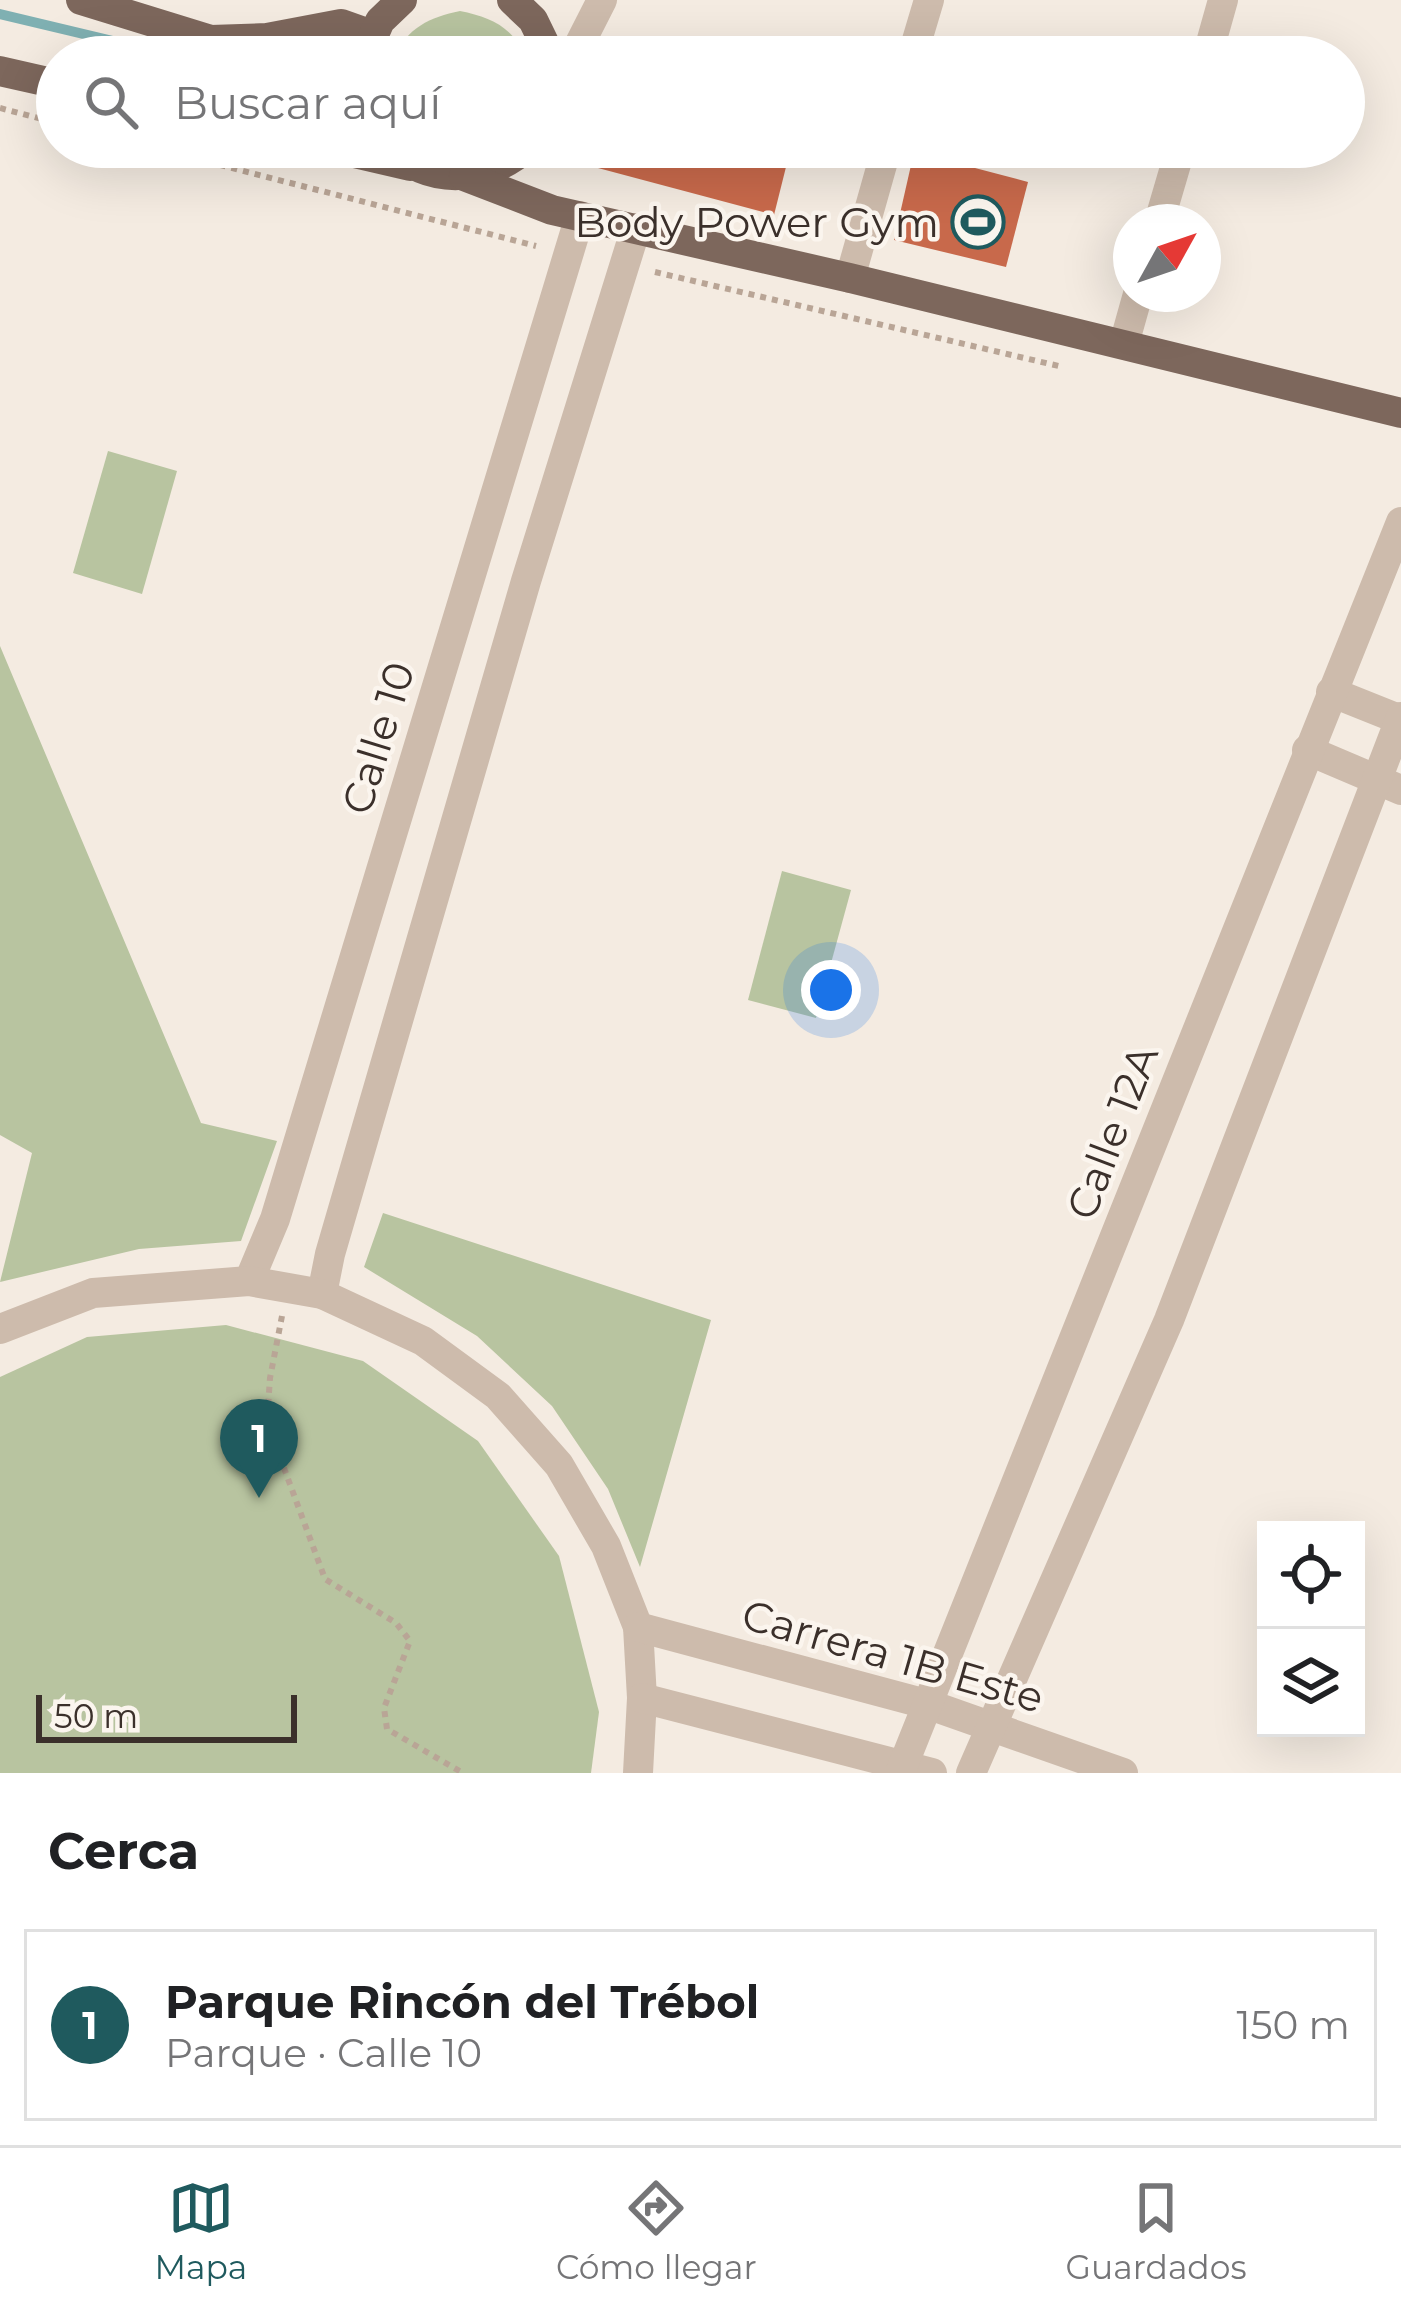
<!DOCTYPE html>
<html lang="es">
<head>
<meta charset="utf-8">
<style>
  body { margin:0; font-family:Montserrat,sans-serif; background:#f6f6f6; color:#202124 }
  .controls { position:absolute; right:36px; bottom:36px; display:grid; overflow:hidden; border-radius:0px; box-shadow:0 12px 48px #0002 }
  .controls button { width:108px; height:108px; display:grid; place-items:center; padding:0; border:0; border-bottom:3px solid #e0e0e0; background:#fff; color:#202124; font:60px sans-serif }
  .compass { position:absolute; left:1113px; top:204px; width:108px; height:108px; border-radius:50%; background:#fff; box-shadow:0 12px 48px #0002; rotate:50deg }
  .scale { position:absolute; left:36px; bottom:30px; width:261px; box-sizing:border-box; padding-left:12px; border:6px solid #3b302b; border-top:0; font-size:33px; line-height:42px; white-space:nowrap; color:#3b302b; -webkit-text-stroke:9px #fbf5ee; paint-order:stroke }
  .you { position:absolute; left:831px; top:990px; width:42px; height:42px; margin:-30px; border:9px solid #fff; border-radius:50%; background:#1a73e8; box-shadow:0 0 0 18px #1a73e833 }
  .badge { display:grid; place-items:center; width:78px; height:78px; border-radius:50%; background:#1f5a5e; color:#fff; font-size:39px; font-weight:700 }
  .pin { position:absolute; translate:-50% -99px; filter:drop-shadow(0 3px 6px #0008) }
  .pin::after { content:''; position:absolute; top:63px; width:42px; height:36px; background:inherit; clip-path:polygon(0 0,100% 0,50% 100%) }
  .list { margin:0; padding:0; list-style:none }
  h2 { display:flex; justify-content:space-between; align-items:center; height:156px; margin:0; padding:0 48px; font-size:51px }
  h2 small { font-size:39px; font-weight:400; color:#757577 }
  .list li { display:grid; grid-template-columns:78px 1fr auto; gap:36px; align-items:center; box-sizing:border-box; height:192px; margin:0 24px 24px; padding:0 24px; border:3px solid #e0e0e0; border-radius:0px }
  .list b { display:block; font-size:45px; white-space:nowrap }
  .list p { margin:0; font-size:39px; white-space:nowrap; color:#757577 }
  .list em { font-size:39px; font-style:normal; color:#757577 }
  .icon { flex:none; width:66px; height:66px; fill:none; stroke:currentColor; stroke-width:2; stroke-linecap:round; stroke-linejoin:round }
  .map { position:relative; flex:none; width:1401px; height:1773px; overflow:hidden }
  .search { position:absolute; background:#fff; box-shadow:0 12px 48px #0002; left:36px; right:36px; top:36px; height:132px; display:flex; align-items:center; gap:30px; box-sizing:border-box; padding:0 42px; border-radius:66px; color:#757577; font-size:45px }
  .sheet { height:372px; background:#fff }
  nav { display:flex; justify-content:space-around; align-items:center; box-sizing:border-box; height:168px; border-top:3px solid #e0e0e0; background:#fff; font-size:33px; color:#757577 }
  nav a { display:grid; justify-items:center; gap:6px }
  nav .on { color:#1f5a5e }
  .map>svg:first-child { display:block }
</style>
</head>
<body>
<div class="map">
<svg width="1401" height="1773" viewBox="0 0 1401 1773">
  <rect width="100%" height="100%" fill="#f4ebe1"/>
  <g fill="#b8c4a0">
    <path d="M460 11C490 17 513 27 526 57H394C407 28 430 17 460 11Z"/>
    <path d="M108 451 177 471 142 594 73 573Z"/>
    <path d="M0 646 201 1123 277 1141 241 1241 139 1249 0 1282 32 1153 0 1135Z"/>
    <path d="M782 871 851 890 816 1018 748 1000Z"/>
    <path d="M383 1213 711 1320 640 1567 608 1489 552 1406 477 1336 364 1267Z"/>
    <path d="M226 1325 363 1361 478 1441 559 1556 599 1712 591 1773H0V1377L87 1337Z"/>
  </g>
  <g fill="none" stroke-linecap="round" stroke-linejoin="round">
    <path stroke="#7fb0b2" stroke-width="10" d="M0 14 180 57"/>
  </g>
  <g fill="#c8694b">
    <path d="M588 147H791L774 215 583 164Z"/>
    <path d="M914 152 1028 182 1006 267 894 240Z"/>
  </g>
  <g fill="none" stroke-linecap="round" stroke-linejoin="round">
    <g stroke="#b9a596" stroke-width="6" stroke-dasharray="6 6" stroke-linecap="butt">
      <path d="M0 108 57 123"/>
      <path d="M150 147 536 246"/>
      <path d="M655 272 1063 367"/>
      <path d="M282 1316 270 1378 267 1422 325 1579 396 1623 410 1641 384 1708 387 1729 463 1773"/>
    </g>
    <g stroke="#cdbbac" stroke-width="30">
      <path d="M573 57 602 0"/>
      <path d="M912 57 929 0"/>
      <path d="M1207 57 1223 0"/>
      <path d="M1159 222 1181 147"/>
      <path d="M850 278 887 147"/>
      <path d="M1124 344 1138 294"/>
      <path d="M1331 692 1401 720"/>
      <path d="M1307 750 1401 790"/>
      <path d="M249 1281 275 1219 580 216"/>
      <path d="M322 1294 330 1254 526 581 636 228"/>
      <path d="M0 1329 93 1293 249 1281 322 1294 423 1341 498 1396 559 1465 606 1546 638 1627 642 1698 638 1773"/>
      <path d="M638 1627 930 1705 1123 1773"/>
      <path d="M642 1698 932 1773"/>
      <path d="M900 1773 1401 522"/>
      <path d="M971 1773 1169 1320 1401 717"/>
    </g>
    <g stroke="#7d675c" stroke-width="30">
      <path d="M81 0 211 40 267 38 341 24 372 35"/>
      <path d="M512 0 533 20 551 57"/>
      <path d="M364 57 380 21 402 0"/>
      <path d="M0 71 57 84"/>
      <path d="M328 147 410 166"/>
      <path d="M390 147C430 187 486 182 527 147"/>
      <path d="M464 176 552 210 850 278 1401 413"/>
    </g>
  </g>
  <defs>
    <g id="stadium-ring" transform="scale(2.7)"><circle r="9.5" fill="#fbf5ee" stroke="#1f5a5e" stroke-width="1.5"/><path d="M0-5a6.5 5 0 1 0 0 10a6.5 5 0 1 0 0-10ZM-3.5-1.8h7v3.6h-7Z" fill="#1f5a5e"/></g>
  </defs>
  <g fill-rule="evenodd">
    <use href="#stadium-ring" x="978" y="222"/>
  </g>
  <g text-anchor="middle" stroke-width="9" stroke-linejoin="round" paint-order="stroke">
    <g font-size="42" fill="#3b302b" stroke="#fbf5ee" text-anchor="end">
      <text x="939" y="237">Body Power Gym</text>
    </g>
    <g font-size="42" fill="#3b302b" stroke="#fbf5ee">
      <text transform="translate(378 738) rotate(-73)" y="15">Calle 10</text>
      <text transform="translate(1112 1132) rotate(-69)" y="15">Calle 12A</text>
      <text transform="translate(893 1656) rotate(16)" y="15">Carrera 1B Este</text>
    </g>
  </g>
</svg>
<div class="controls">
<button><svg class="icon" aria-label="locate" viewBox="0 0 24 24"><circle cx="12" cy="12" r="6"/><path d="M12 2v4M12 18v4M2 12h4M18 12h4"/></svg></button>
<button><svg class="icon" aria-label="layers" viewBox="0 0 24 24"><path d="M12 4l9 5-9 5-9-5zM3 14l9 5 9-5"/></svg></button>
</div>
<svg class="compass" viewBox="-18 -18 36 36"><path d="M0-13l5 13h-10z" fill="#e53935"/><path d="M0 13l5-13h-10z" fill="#757577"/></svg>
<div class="scale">50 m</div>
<div class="you"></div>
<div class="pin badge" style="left:259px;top:1498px">1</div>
<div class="search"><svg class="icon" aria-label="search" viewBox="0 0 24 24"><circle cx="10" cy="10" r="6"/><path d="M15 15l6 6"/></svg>Buscar aquí</div>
</div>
<section class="sheet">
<h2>Cerca<small></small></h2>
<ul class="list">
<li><span class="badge">1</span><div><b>Parque Rincón del Trébol</b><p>Parque · Calle 10</p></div><em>150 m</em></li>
</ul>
</section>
<nav>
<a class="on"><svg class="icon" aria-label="map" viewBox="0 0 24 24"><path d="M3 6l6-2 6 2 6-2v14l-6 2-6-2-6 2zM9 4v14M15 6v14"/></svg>Mapa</a>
<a><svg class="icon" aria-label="directions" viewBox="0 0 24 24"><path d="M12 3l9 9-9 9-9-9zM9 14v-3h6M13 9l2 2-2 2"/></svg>Cómo llegar</a>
<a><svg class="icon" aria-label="saved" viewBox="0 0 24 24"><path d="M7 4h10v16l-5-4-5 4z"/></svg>Guardados</a>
</nav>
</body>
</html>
